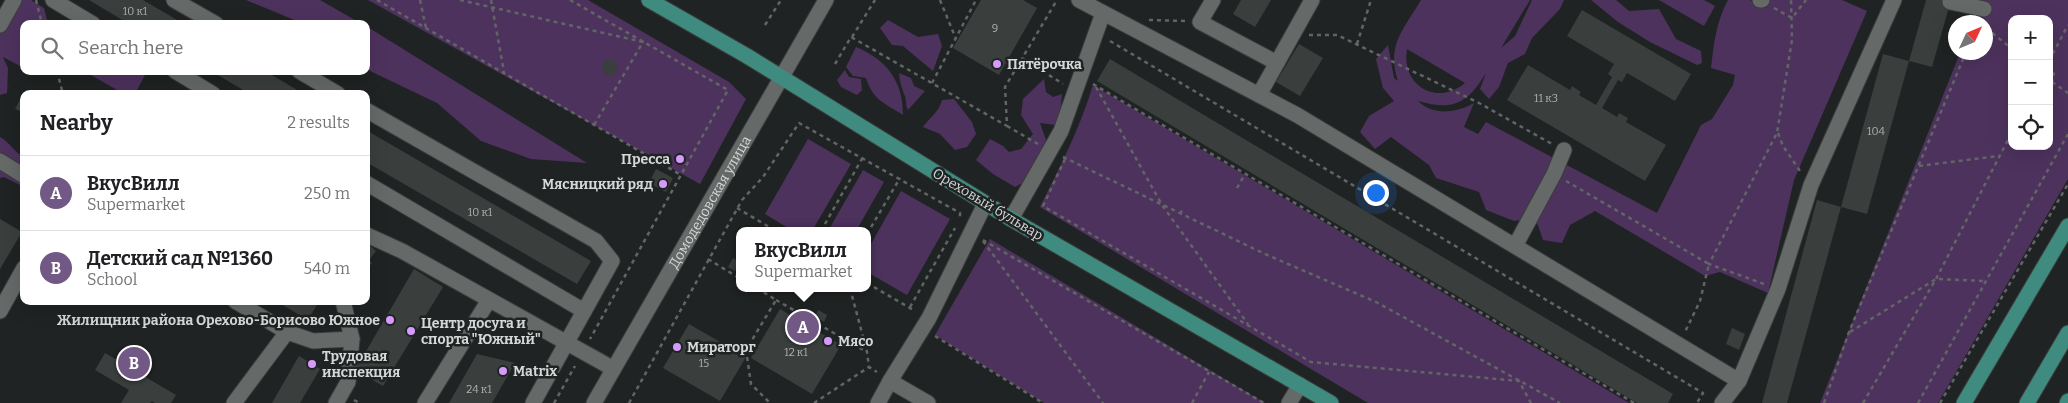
<!DOCTYPE html>
<html lang="en">
<head>
<meta charset="utf-8">
<style>
  body { margin:0; font-family:Bitter,serif; background:#f2f2f2; color:#202124 }
  .controls { position:absolute; right:15px; top:15px; display:grid; overflow:hidden; border-radius:10px; box-shadow:0 5px 20px #0002 }
  .controls button { width:45px; height:45px; display:grid; place-items:center; padding:0; border:0; border-bottom:1px solid #e0e0e0; background:#fff; color:#202124; font:25px sans-serif }
  .compass { position:absolute; left:1948px; top:15px; width:45px; height:45px; border-radius:50%; background:#fff; box-shadow:0 5px 20px #0002; rotate:46deg }
  .you { position:absolute; left:1375px; top:192px; width:18px; height:18px; margin:-12px; border:4px solid #fff; border-radius:50%; background:#1a73e8; box-shadow:0 0 0 8px #1a73e833 }
  .badge { display:grid; place-items:center; width:32px; height:32px; border-radius:50%; background:#725884; color:#fff; font-size:16px; font-weight:700 }
  .pin { position:absolute; translate:-50% -50%; border:2px solid #fff; box-shadow:0 1px 5px #0006 }
  .popup { position:absolute; left:736px; top:227px; width:135px; height:65px; box-sizing:border-box; display:grid; place-content:center; border-radius:10px; background:#fff; filter:drop-shadow(0 1px 4px #0005); font-size:16px; white-space:nowrap; color:#757577 }
  .popup b { font-size:19px; color:#202124 }
  .popup::after { content:''; position:absolute; left:50%; top:100%; margin-left:-10px; border:10px solid transparent; border-top-color:#fff }
  .list { margin:0; padding:0; list-style:none }
  h2 { display:flex; justify-content:space-between; align-items:center; height:65px; margin:0; padding:0 20px; font-size:21px }
  h2 small { font-size:16px; font-weight:400; color:#757577 }
  .list li { display:grid; grid-template-columns:32px 1fr auto; gap:15px; align-items:center; box-sizing:border-box; height:75px; padding:0 20px; border-top:1px solid #e0e0e0 }
  .list b { display:block; font-size:19px; white-space:nowrap }
  .list p { margin:0; font-size:16px; white-space:nowrap; color:#757577 }
  .list em { font-size:16px; font-style:normal; color:#757577 }
  .icon { flex:none; width:28px; height:28px; fill:none; stroke:currentColor; stroke-width:2; stroke-linecap:round; stroke-linejoin:round }
  .map { position:relative; flex:none; width:2068px; height:403px; overflow:hidden }
  .search { position:absolute; background:#fff; box-shadow:0 5px 20px #0002; left:20px; top:20px; width:350px; height:55px; display:flex; align-items:center; gap:12px; box-sizing:border-box; padding:0 18px; border-radius:10px; color:#757577; font-size:19px }
  .panel { position:absolute; background:#fff; box-shadow:0 5px 20px #0002; left:20px; top:90px; width:350px; height:215px; border-radius:10px }
  .map>svg:first-child { display:block }
</style>
</head>
<body>
<div class="map">
<svg width="2068" height="403" viewBox="0 0 2068 403">
  <rect width="100%" height="100%" fill="#202323"/>
  <g fill="#4d325d" fill-rule="evenodd">
    <path d="M7 0H31L44 8 47 20 44 24H24V59L20 66 3 57 8 68 7 93 0 95V12Z"/>
    <path d="M246 0H320L362 24H304Z"/>
    <path d="M368 0H588L729 82 746 99 700 184Z"/>
    <path d="M1421 0H1530L1501 48 1515 36 1532 0H1564L1560 9 1532 38 1525 54 1508 63 1499 87 1489 99 1480 89 1486 73C1467 104 1453 111 1418 101 1433 116 1457 113 1474 103L1464 127 1478 134 1486 122 1657 213 1701 125 1712 119 1733 85 1735 75 1711 68C1714 43 1716 22 1728 0H1750L1766 8 1770 0H1842L1867 11 1794 180 1768 293 1720 272 1705 276 1595 211 1570 225 1562 243 1543 240 1538 225 1531 218 1514 221 1486 210 1479 192 1436 178 1429 165 1391 137 1375 149 1360 132 1369 116 1394 101 1383 88 1376 59 1388 45 1394 78 1398 81C1386 45 1404 29 1421 0ZM1407 49 1465 83C1436 107 1401 85 1407 49Z"/>
    <path d="M1591 0H1616L1629 11 1659 9 1676 39 1701 51 1702 63 1697 65 1650 42 1618 22Z"/>
    <path d="M1659 0H1704L1715 6 1704 26Z"/>
    <path d="M1980 0H2068V179L1938 403H1820L1960 53 1986 52V22H1971ZM2012 19H2049V146H2012Z"/>
    <path d="M888 20 918 37 938 34 942 46 933 71 903 46 892 45 880 28Z"/>
    <path d="M366 26 587 163 531 159 481 141 437 103 366 69Z"/>
    <path d="M856 47C887 60 903 81 903 115 884 103 873 100 866 78L853 76 846 67Z"/>
    <path d="M845 70 849 77 861 79 862 90 857 95 841 87 837 80Z"/>
    <path d="M84 71H147L135 94H124Z"/>
    <path d="M899 73 911 78 914 86 925 91 908 110C905 104 907 99 904 94 901 85 900 83 899 73Z"/>
    <path d="M1044 79 1046 92 1053 97 1062 94 1060 115 1056 125 1040 123 1046 140 1028 180 1015 187 993 174 976 160 990 139 1003 146 1009 152 1021 149 1033 134 1021 115 1023 99Z"/>
    <path d="M1093 85 1629 403H1368L1040 207C1060 167 1080 128 1093 85Z"/>
    <path d="M954 99 972 122 976 134 967 147 955 150 940 134 923 127C930 117 939 112 942 100Z"/>
    <path d="M0 137C9 142 15 152 24 158V187L4 177 0 178Z"/>
    <path d="M808 139 851 164 812 231H793L765 214Z"/>
    <path d="M863 170 884 182 856 231H828Z"/>
    <path d="M901 191 950 219 907 295 867 272V251Z"/>
    <path d="M990 239 1265 403H1044L935 335Z"/>
  </g>
  <g fill="#3a3e3d">
    <path d="M89 0H143L184 24H129Z"/>
    <path d="M981 0H1023L1037 8 999 75 953 48Z"/>
    <path d="M1241 0H1271L1255 27 1233 14Z"/>
    <path d="M1926 0H1951L1932 67 1909 61Z"/>
    <path d="M1582 10 1691 74 1675 101 1627 73 1622 82 1618 80 1602 108 1617 117 1619 113 1628 118 1626 122 1666 145 1645 181 1507 100 1528 65 1570 90 1572 86 1581 92 1579 95 1596 105 1612 77 1608 74 1614 64 1567 36Z"/>
    <path d="M1299 44 1323 58 1300 96 1276 82Z"/>
    <path d="M1883 54 1909 61 1867 214 1841 207 1787 403H1762L1817 200 1841 207Z"/>
    <path d="M1110 59 1673 394 1668 403H1637L1097 81Z"/>
    <path d="M606 60H614L618 68 614 75H606L601 67Z"/>
    <path d="M211 71H265L304 94H250Z"/>
    <path d="M24 92V113L15 109Z"/>
    <path d="M366 130 591 261 577 284 366 162Z"/>
    <path d="M656 169 673 178 666 192 649 183Z"/>
    <path d="M0 219 22 232 0 269Z"/>
    <path d="M368 244 376 251 369 260 372 263 366 270V246Z"/>
    <path d="M733 258 739 262 735 271 728 267Z"/>
    <path d="M414 269 443 287 383 386 355 370Z"/>
    <path d="M276 301H319L308 320Z"/>
    <path d="M780 309 841 345 812 394 751 358Z"/>
    <path d="M818 310 827 315 824 322 815 317Z"/>
    <path d="M689 324 746 357 720 401 663 368Z"/>
    <path d="M1732 328 1745 334 1739 350 1726 344Z"/>
    <path d="M105 353 176 395 171 403H155L152 401 150 403H121L129 390 95 370Z"/>
    <path d="M477 354 515 363 492 403H449Z"/>
    <path d="M299 356 320 369 300 403H272Z"/>
  </g>
  <g fill="none" stroke-linecap="round" stroke-linejoin="round">
    <g stroke="#3a3d3c" stroke-width="17">
      <g id="minor">
        <path d="M53 0 93 24"/>
        <path d="M174 0 216 24"/>
        <path d="M1079 0 1297 115 1739 381 1722 403"/>
        <path d="M1213 0 1200 22 1277 63"/>
        <path d="M1760 0H1762"/>
        <path d="M1950 2 1984 9"/>
        <path d="M0 25 14 0"/>
        <path d="M175 71 213 94"/>
        <path d="M299 71 338 94"/>
        <path d="M1259 95 1312 0"/>
        <path d="M366 110 596 241 612 261 533 403"/>
        <path d="M0 161 24 176"/>
        <path d="M366 183 584 311"/>
        <path d="M1011 219 1061 131 1103 13"/>
        <path d="M366 236 367 235 402 251 612 368"/>
        <path d="M1515 246 1554 174 1564 150"/>
        <path d="M235 301 287 332"/>
        <path d="M0 311 24 268"/>
        <path d="M1739 381 1778 289 1811 185 1894 0"/>
        <path d="M234 403 287 332 313 341 352 339"/>
        <path d="M336 403 348 382 352 339 343 301"/>
        <path d="M425 403 489 300"/>
        <path id="s1" d="M594 403 826 0"/>
        <path d="M878 403 890 381"/>
        <path d="M928 403 890 381 929 318 985 204"/>
        <path d="M1289 403 1300 385"/>
      </g>
    </g>
    <g stroke="#3a3d3c" stroke-width="17">
      <g id="major">
        <path d="M649 0 747 56 1011 219 1331 403"/>
        <path d="M1964 403 2068 226"/>
        <path d="M2027 403 2068 333"/>
        <path d="M2067 403 2068 401"/>
      </g>
    </g>
    <g stroke="#626565" stroke-width="2.5" stroke-dasharray="4 4" stroke-linecap="butt">
      <path d="M36 0 42 24"/>
      <path d="M377 0 681 175"/>
      <path d="M420 0 426 28"/>
      <path d="M460 0 643 42 594 125"/>
      <path d="M491 0 504 72"/>
      <path d="M570 0 728 90 590 339"/>
      <path d="M940 0 956 39"/>
      <path d="M1774 8 1792 18 1806 0"/>
      <path d="M1149 20 1186 21"/>
      <path d="M765 25 781 0"/>
      <path d="M1986 28 2012 49"/>
      <path d="M1309 35H1337L1479 103 1552 144"/>
      <path d="M852 37 875 0"/>
      <path d="M1110 41 1703 393 1697 403"/>
      <path d="M1357 44 1371 0"/>
      <path d="M1022 58 1063 84"/>
      <path d="M2049 61 2068 25"/>
      <path d="M835 64 851 37 1007 126 1005 87 1057 0"/>
      <path d="M2049 65 2054 74 2052 82 2049 84"/>
      <path d="M57 71 63 94"/>
      <path d="M2052 82 2068 93"/>
      <path d="M932 83 976 0"/>
      <path d="M1093 84 1634 403"/>
      <path d="M1096 87 1162 205 1248 324"/>
      <path d="M1007 126 1038 144"/>
      <path d="M1778 133 1783 146 1800 171"/>
      <path d="M1063 157 1265 254 1376 302 1560 403"/>
      <path d="M1065 159 1043 206 1311 362 1519 381 1531 403"/>
      <path d="M1919 166 1999 156"/>
      <path d="M1566 181 1709 264 1700 301 1685 332"/>
      <path d="M1237 188 1245 174"/>
      <path d="M737 208 776 231"/>
      <path d="M1180 214 1184 207"/>
      <path d="M821 231 863 157"/>
      <path d="M867 234 900 178"/>
      <path d="M983 240 1264 403"/>
      <path d="M983 241 1103 403"/>
      <path d="M708 259 739 278"/>
      <path d="M867 283 915 311"/>
      <path d="M1764 284 1709 264 1777 133 1792 40 1791 0"/>
      <path d="M757 288 776 300 746 350 751 384 770 403"/>
      <path d="M850 288 867 352 869 367 877 372"/>
      <path d="M776 300 867 352"/>
      <path d="M910 307 955 228"/>
      <path d="M1850 332 1936 279 1986 281"/>
      <path d="M935 336 1043 403"/>
      <path d="M354 400 360 403"/>
      <path d="M554 403 575 366"/>
      <path d="M629 403 742 200 763 177 799 123 960 213V218"/>
      <path d="M814 403 869 367"/>
      <path d="M1192 403 1209 372"/>
      <path d="M1824 403 1849 332 1966 52"/>
      <path d="M1863 403 1936 279 2012 132"/>
      <path d="M1918 403 2068 134"/>
      <path d="M1940 403 2068 184"/>
    </g>
    <use href="#minor" stroke="#656968" stroke-width="15"/>
    <use href="#major" stroke="#3f8b7f" stroke-width="15"/>
  </g>
  <g fill="#d69bfa" stroke="#202323" stroke-width="2">
    <circle cx="997" cy="64" r="5"/>
    <circle cx="680" cy="159" r="5"/>
    <circle cx="663" cy="184" r="5"/>
    <circle cx="390" cy="320" r="5"/>
    <circle cx="411" cy="331" r="5"/>
    <circle cx="828" cy="341" r="5"/>
    <circle cx="677" cy="347" r="5"/>
    <circle cx="312" cy="364" r="5"/>
    <circle cx="503" cy="371" r="5"/>
  </g>
  <g text-anchor="middle" stroke-width="5" stroke-linejoin="round" paint-order="stroke">
    <g font-size="11" fill="#aeb1b0">
      <text x="135" y="15">10 к1</text>
      <text x="995" y="32">9</text>
      <text x="1546" y="102">11 к3</text>
      <text x="1876" y="135">104</text>
      <text x="480" y="216">10 к1</text>
      <text x="796" y="356">12 к1</text>
      <text x="704" y="367">15</text>
      <text x="479" y="393">24 к1</text>
    </g>
    <g font-size="14" font-weight="bold" fill="#d4d7d6" stroke="#202323" text-anchor="start">
      <text x="1007" y="69">Пятёрочка</text>
      <text x="670" y="164" text-anchor="end">Пресса</text>
      <text x="653" y="189" text-anchor="end">Мясницкий ряд</text>
      <text x="380" y="325" text-anchor="end">Жилищник района Орехово-Борисово Южное</text>
      <text x="421" y="328">Центр досуга и<tspan x="421" dy="16">спорта "Южный"</tspan></text>
      <text x="838" y="346">Мясо</text>
      <text x="687" y="352">Мираторг</text>
      <text x="322" y="361">Трудовая<tspan x="322" dy="16">инспекция</tspan></text>
      <text x="513" y="376">Matrix</text>
    </g>
    <g font-size="14" fill="#d4d7d6" stroke="#202323">
      <text dy="5" stroke="none"><textPath href="#s1" startOffset="232">Домодедовская улица</textPath></text>
      <text transform="translate(988 204) rotate(31)" y="5">Ореховый бульвар</text>
    </g>
  </g>
</svg>
<div class="controls">
<button>+</button>
<button>−</button>
<button><svg class="icon" aria-label="locate" viewBox="0 0 24 24"><circle cx="12" cy="12" r="6"/><path d="M12 2v4M12 18v4M2 12h4M18 12h4"/></svg></button>
</div>
<svg class="compass" viewBox="-18 -18 36 36"><path d="M0-13l5 13h-10z" fill="#e53935"/><path d="M0 13l5-13h-10z" fill="#757577"/></svg>
<div class="you"></div>
<div class="pin badge" style="left:803px;top:327px">A</div>
<div class="popup"><b>ВкусВилл</b>Supermarket</div>
<div class="pin badge" style="left:134px;top:363px">B</div>
<div class="search"><svg class="icon" aria-label="search" viewBox="0 0 24 24"><circle cx="10" cy="10" r="6"/><path d="M15 15l6 6"/></svg>Search here</div>
<section class="panel">
<h2>Nearby<small>2 results</small></h2>
<ul class="list">
<li><span class="badge">A</span><div><b>ВкусВилл</b><p>Supermarket</p></div><em>250 m</em></li>
<li><span class="badge">B</span><div><b>Детский сад №1360</b><p>School</p></div><em>540 m</em></li>
</ul>
</section>
</div>
</body>
</html>
